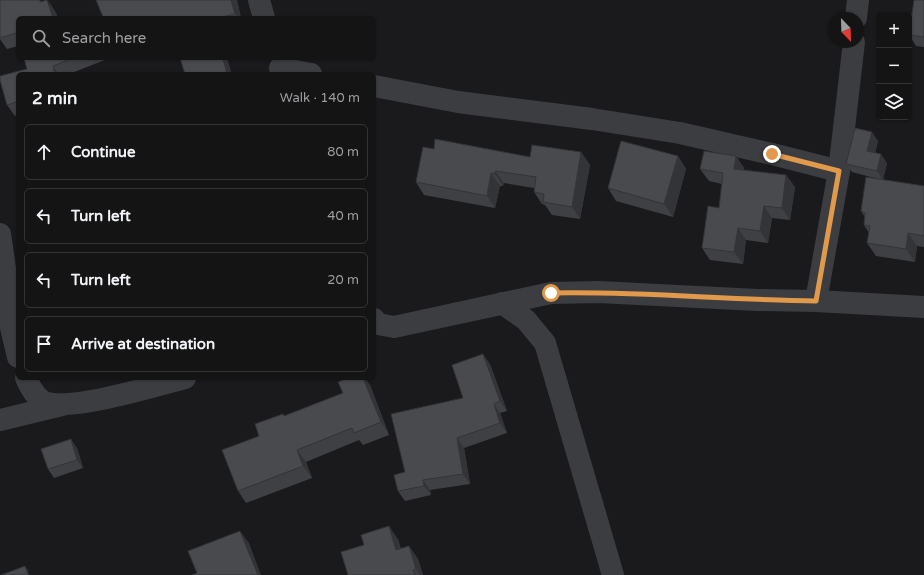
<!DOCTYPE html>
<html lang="en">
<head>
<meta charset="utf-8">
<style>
  body { margin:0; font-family:"Varela Round",sans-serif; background:#212122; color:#f1f3f6 }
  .controls { position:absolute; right:12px; top:12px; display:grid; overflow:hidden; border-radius:6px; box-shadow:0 1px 3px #0004 }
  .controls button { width:36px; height:36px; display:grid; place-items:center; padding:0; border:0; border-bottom:1px solid #333334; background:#141415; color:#f1f3f6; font:20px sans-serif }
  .compass { position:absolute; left:828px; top:12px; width:36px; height:36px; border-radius:50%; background:#141415; box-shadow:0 1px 3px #0004; rotate:157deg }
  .stop { position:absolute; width:12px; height:12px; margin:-9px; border:3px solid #e1994c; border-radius:50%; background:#fff }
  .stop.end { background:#e1994c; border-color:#fff; box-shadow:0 1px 4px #0008 }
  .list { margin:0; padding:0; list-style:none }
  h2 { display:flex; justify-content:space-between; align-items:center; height:52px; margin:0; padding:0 16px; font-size:17px }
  h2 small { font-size:13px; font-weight:400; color:#9d9ea0 }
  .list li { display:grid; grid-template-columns:26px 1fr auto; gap:12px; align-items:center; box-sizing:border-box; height:56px; margin:0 8px 8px; padding:0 8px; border:1px solid #333334; border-radius:6px }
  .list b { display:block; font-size:15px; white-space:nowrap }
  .list em { font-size:13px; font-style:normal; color:#9d9ea0 }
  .icon { flex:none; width:22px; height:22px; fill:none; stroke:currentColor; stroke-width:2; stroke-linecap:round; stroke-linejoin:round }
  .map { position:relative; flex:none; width:924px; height:575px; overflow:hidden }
  .search { position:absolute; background:#141415; box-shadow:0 1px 3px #0004; left:16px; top:16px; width:360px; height:44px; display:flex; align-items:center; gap:10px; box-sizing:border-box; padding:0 14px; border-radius:6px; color:#9d9ea0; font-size:15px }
  .panel { position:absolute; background:#141415; box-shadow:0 1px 3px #0004; left:16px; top:72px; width:360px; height:308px; border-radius:6px }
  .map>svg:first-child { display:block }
</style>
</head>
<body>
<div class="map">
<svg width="924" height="575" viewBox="0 0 924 575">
  <rect width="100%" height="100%" fill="#1a1a1c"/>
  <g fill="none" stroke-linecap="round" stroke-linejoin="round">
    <g stroke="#3b3d40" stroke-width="22">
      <path d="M259 0 264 18"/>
      <path d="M856 18 858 0"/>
      <path d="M280 68 311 74"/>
      <path d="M374 86 458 102 592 119 680 133 772 154 839 171"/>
      <path d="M0 234 5 268 9 319 18 357"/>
      <path d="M816 301 839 171 854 42"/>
      <path d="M502 303 526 320 545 343 613 575"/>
      <path d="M374 319 378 324 394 327 551 293 599 292 757 300 816 301 924 307"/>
      <path d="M26 378C30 387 37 400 47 403 75 410 155 386 185 378"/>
      <path d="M0 420 62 405"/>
    </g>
  </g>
  <g fill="#3f4043">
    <path d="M0 0 44 1 55 11 58 18H18V46L7 49 0 39Z"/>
    <path d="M237 0 241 18H101Z"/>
    <path d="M924 0V47L916 46 909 35Z"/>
    <path d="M24 58H110L69 74H18V115L15 116 7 105 0 80V76L27 69Z"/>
    <path d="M878 141 875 153 887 163 883 180 924 186V247L917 246 915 262 876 256 867 243 869 233 864 225 865 217 861 211 882 180 852 172 846 164Z"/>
    <path d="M581 152 590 165 580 219 552 215 545 205 542 204 534 192V188L504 183 503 186H500L495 208 424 195 416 182 530 157Z"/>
    <path d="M678 156 686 169 673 217 616 201 608 188Z"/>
    <path d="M736 156 744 168V170L786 175 795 187 790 220 772 218 768 243 746 240 743 264 710 260 702 248 719 208 722 184 709 181 700 169Z"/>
    <path d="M490 364 507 411 500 413 507 433 464 448 470 484 430 490 431 495 405 501 398 491 405 472Z"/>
    <path d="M370 385 389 435 363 445 359 440 306 462 312 478 246 503 238 491 259 436Z"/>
    <path d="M77 448 83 468 54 478 48 469Z"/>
    <path d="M398 539 401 549 409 546 418 559 423 575H348Z"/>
  </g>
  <g fill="#333437">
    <path d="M48 0 55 11 58 18H53Z"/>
    <path d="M231 0H237L241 18H238L235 14Z"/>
    <path d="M223 58H227L232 74H227Z"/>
    <path d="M53 66 58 74H55Z"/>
    <path d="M872 132 878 141 873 160 867 151Z"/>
    <path d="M581 152 590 165 580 219 572 207Z"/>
    <path d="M881 154 887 163 883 180 877 171Z"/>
    <path d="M678 156 686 169 673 217 664 204Z"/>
    <path d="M736 156 744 168 742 180 734 169Z"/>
    <path d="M495 171 504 183 503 186 495 174Z"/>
    <path d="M491 173 500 186 495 208 487 196Z"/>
    <path d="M786 175 795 187 790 220 782 208Z"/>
    <path d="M764 206 772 218 768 243 760 231Z"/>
    <path d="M738 228 746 240 743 264 734 252Z"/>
    <path d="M908 233 917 246 915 262 906 249Z"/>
    <path d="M483 354 490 364 507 411 500 401Z"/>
    <path d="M363 378H365L370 385 389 435 381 422Z"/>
    <path d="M494 404 500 413 507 433 500 423Z"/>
    <path d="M457 438 464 448 470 484 463 474Z"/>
    <path d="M71 439 77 448 83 468 77 460Z"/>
    <path d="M297 450 306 462 312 478 303 466Z"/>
    <path d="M423 480 430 490 431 495 424 486Z"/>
    <path d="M389 526 398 539 405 563 396 550Z"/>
    <path d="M240 531 249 543 261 575H258Z"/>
    <path d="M409 546 418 559 423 575H420L416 569Z"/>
    <path d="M25 566 28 570 29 575H28Z"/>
  </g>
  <g fill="#494a4e" stroke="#333437">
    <path d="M0 0H40V2L47 0 53 18H18V40L16 33 0 38Z"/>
    <path d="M96 0H231L235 14 217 18H101L103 17Z"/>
    <path d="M914 0H924V37L909 35Z"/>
    <path d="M24 58H73L53 66 55 74H18V111L16 102 7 105 0 80V76L27 69Z"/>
    <path d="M180 58H223L227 74H185Z"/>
    <path d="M855 128 872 132 867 151 881 154 877 171 846 164Z"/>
    <path d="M435 139 530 157 532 145 581 152 572 207 543 202 544 194 534 192 536 177 495 171V174L491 173 487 196 416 182 423 147 434 149Z"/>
    <path d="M621 141 678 156 664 204 608 188Z"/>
    <path d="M704 151 736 156 734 169 786 175 782 208 764 206 760 231 738 228 734 252 702 248 708 206 719 208 723 173 700 169Z"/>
    <path d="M866 177 924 186V236L908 233 906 249 867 243 870 226 864 225 865 213 861 211Z"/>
    <path d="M483 354 500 401 494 404 500 423 457 438 463 474 423 480 424 486 398 491 394 475 405 472 391 414 463 398 452 365Z"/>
    <path d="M348 378H363L381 422 354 433 352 428 297 450 303 466 238 491 222 450 259 436 255 424 283 414 284 416 343 393 338 382Z"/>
    <path d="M71 439 77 460 48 469 41 449Z"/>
    <path d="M389 526 396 550 409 546 416 569 413 570 415 575H348L341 552 364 545 361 535Z"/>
    <path d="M240 531 258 575H192L197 573 188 551Z"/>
    <path d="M25 566 28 575H1Z"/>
  </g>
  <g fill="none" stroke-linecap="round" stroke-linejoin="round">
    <path stroke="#e1994c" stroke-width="5" d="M551 293C639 291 728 300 816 301L839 171 772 154"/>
  </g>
</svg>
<div class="controls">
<button>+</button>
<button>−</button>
<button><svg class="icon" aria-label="layers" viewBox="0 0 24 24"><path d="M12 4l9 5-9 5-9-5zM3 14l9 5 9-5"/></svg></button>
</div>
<svg class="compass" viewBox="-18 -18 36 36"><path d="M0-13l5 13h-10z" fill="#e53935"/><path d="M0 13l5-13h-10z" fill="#9d9ea0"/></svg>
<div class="stop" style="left:551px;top:293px"></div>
<div class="stop end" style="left:772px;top:154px"></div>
<div class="search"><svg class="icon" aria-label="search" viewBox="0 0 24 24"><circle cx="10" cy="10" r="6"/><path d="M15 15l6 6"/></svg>Search here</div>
<section class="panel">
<h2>2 min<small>Walk · 140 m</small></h2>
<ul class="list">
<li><svg class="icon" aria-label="ahead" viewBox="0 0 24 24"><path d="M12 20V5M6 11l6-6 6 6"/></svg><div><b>Continue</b></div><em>80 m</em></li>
<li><svg class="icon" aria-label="left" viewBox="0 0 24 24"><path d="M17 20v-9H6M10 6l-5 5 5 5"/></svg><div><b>Turn left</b></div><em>40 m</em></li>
<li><svg class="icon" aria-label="left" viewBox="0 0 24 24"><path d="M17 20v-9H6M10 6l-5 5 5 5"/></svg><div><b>Turn left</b></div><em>20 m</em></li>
<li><svg class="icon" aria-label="arrive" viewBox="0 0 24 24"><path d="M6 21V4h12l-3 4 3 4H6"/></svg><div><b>Arrive at destination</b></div></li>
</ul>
</section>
</div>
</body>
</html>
